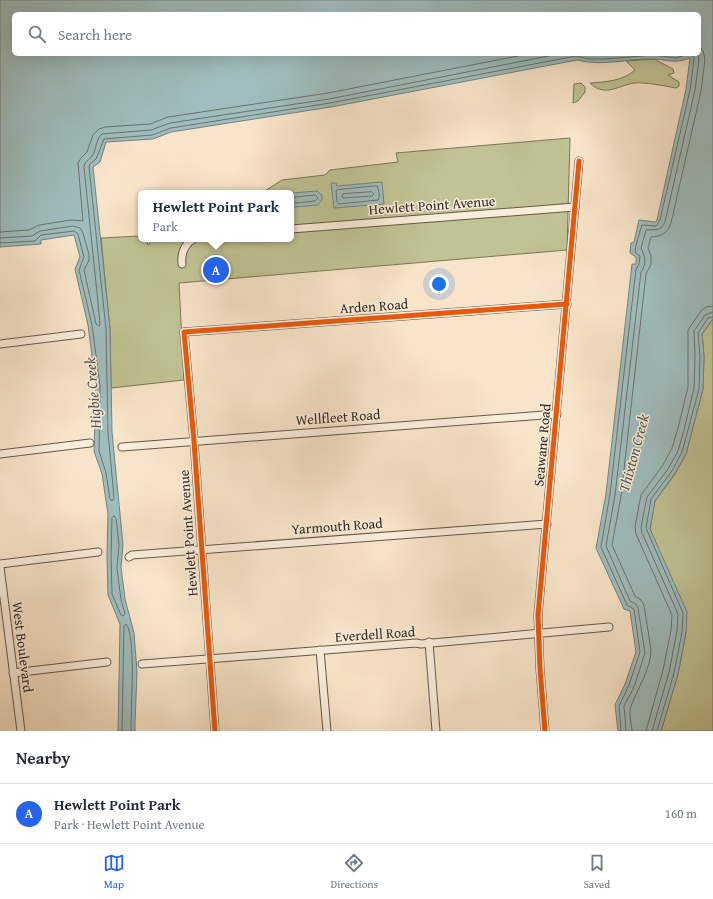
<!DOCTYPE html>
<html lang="en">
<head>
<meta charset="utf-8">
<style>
  body { margin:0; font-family:"Gentium Book Plus",serif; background:#f2f2f3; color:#1f2937 }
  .you { position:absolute; left:439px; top:284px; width:14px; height:14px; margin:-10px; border:3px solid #fff; border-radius:50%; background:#1a73e8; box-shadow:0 0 0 6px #1a73e833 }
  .badge { display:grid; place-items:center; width:26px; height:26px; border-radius:50%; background:#2563eb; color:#fff; font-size:13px; font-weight:700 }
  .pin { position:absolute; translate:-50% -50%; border:2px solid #fff; box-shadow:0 1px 4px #0006 }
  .popup { position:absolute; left:138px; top:190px; width:156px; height:52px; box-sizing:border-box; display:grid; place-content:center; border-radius:6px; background:#fff; filter:drop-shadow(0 1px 3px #0005); font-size:13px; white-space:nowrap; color:#747a83 }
  .popup b { font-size:15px; color:#1f2937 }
  .popup::after { content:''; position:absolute; left:50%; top:100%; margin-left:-8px; border:8px solid transparent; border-top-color:#fff }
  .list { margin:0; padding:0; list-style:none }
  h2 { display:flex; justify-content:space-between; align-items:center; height:52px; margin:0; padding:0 16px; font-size:17px }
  h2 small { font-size:13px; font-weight:400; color:#747a83 }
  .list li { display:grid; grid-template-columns:26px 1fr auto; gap:12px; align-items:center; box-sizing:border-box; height:60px; padding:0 16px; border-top:1px solid #e0e1e3 }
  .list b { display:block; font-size:15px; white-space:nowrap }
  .list p { margin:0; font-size:13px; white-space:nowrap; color:#747a83 }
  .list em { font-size:13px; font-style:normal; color:#747a83 }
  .icon { flex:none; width:22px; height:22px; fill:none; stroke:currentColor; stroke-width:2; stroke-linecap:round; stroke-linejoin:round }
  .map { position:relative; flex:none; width:713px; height:731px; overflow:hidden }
  .search { position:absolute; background:#fff; box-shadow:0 4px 16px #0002; left:12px; right:12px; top:12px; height:44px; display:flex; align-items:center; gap:10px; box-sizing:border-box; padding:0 14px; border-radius:6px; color:#747a83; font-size:15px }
  .sheet { height:112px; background:#fff }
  nav { display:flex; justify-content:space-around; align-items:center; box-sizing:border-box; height:56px; border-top:1px solid #e0e1e3; background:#fff; font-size:11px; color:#747a83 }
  nav a { display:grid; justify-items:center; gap:2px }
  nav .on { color:#2563eb }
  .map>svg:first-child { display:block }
</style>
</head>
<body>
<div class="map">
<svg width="713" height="731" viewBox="0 0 713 731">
  <rect width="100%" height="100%" fill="#f8e4c9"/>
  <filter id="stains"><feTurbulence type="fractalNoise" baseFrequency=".005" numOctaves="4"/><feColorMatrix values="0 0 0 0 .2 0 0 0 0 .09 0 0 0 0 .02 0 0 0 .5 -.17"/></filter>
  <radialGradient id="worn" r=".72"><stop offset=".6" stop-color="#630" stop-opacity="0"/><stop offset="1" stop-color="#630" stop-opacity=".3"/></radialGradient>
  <g fill="#c0c394" stroke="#7a7658">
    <path d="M654 59 673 69 674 73 668 75 679 82V86L676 88C665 86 645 82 635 83 618 85 605 98 590 83 605 82 623 81 635 70L626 61Z"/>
    <path d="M581 83 585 87V92L578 101 573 103 574 84Z"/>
    <path d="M570 138 567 250 179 283 184 380 111 388 110 329 101 238 141 236V239H146L148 245 153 239H291V193H239L265 191 282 180 325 175 330 170 398 162 396 153Z"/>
    <path d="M713 319V731H661L678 674 686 632 650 529 655 501 675 474 686 454 703 389 704 356 702 334Z"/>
  </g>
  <g fill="#9fbdbe" stroke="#74827e" fill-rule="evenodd">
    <path d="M0 0H713V319L702 334 704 356 703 389 686 454 675 473 655 501 650 529 687 612 686 632 678 674 661 731H618L615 705 625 684 636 652 630 611 624 609 596 548 606 494 632 264H636V257L630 253 631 243 634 242 639 220 655 222 657 220 686 89 690 58C673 64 671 60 654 59 626 58 606 67 577 60L331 107 171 132 153 139 106 142 100 162 93 167 110 329 112 432 123 545 121 567 125 599 134 633 137 672 135 723V731H118L120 624 108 595 107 557 108 514 102 474 94 451 96 387 88 325 75 269 80 257 74 235 41 240V244L0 247ZM14 14H699V54H14Z"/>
    <path d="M382 182 384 204 334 208 331 183H336L337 186Z"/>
    <path d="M317 191 322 195V200L318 205 294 207 291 204V195L293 193Z"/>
  </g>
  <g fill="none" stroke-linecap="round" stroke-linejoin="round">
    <g stroke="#6a736e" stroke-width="1">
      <path d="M377 186C379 189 380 197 378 200L339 204 337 202 336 191 337 190Z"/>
      <path d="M372 192 374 194 372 196 344 198 342 197 343 194Z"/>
      <path d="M291 198 292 199 295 197 315 195 318 198 315 201 296 203 292 201 291 202"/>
      <path d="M0 232 29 230 39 225 71 220 83 221 78 163 81 158 87 152 93 135 99 129 105 127 150 124 168 117 328 93 528 54"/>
      <path d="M0 238 32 236 40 231 73 226 80 228 83 233 89 255V260L84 270 96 324 99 326 100 324 98 303 84 167C85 160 89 161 92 156 97 149 95 140 102 134L151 130 170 123 329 99 559 54"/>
      <path d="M0 243 35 241 41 235 74 231 78 234 84 257 79 270 92 325 100 386 99 451 106 473 110 499 112 501 114 498 108 432 106 329 89 167 90 164 96 159 104 139 152 135 171 128 330 103 576 56 590 59H605L654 55 676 58 689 54"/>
      <path d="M114 516 116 518 119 545 117 568 121 600 125 614 123 616 121 615 112 594 111 557 112 518Z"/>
      <path d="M122 731 124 626 126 624C136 635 131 706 131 723V731"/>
      <path d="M621 731 619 706 629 685 640 652 634 609 627 605 601 547 610 494 636 269 639 264 640 256 635 252C635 247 640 231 642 225L656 226 660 220 690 90 694 59 693 56 690 54"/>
      <path d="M626 731 624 706 634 687 645 653 638 608 636 604 630 601 606 546 615 495 641 272C647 264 645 256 641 248L646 230C655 229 661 232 665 222L695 90 699 60 698 54"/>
      <path d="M632 731C632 724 628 713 631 706 637 690 651 668 651 650L644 605 641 600 635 596 612 545 621 496 646 274 651 264V256L648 248 651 237C661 236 667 234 671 223L701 91 705 59 703 51 699 46"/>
      <path d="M646 731 663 670 671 630 672 615 636 534 635 527 641 495 663 465 672 448 678 428 688 387V330L701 311 706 307 713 306"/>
      <path d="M652 731 669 672 677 631 678 614 642 533 641 527 647 497 668 469 678 451 684 430 694 388 695 356 694 331 705 315 713 312"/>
      <path d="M657 731 674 673 682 632 683 613 646 528 651 499 672 471 682 452 699 389 700 356 698 333 708 318 713 317"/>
    </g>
    <g stroke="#655848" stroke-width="9">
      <g id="street">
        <path d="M291 229 575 207"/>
        <path d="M182 264C181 254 184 245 193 239"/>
        <path d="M0 344 81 334"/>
        <path d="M122 447 557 414"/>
        <path d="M0 454 90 443"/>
        <path d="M129 557 132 555 547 524"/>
        <path d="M0 564 98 552"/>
        <path d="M0 567 21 731"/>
        <path d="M429 642 436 731"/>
        <path d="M320 650 327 731"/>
        <path d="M142 664 416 643 421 644 609 627"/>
        <path d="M13 673 107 662"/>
        <path d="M215 731 194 441 184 332 567 304"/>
        <path d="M545 731 540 669 538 615 579 161"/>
      </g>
    </g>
    <use href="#street" stroke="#faeddc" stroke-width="7"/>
    <g stroke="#faeddc" stroke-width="8">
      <g id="cycleway">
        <path d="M215 731 194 441 184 332 567 304"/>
        <path d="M545 731 540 669 538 615 579 161"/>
      </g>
    </g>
    <use href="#cycleway" stroke="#e8590c" stroke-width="5"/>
  </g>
  <g text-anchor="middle" stroke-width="3" stroke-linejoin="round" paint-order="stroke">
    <g font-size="14" fill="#34291d" stroke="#faeddc">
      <text transform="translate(432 205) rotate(-4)" y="5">Hewlett Point Avenue</text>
      <text transform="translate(374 306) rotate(-4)" y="5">Arden Road</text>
      <text transform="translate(338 417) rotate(-4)" y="5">Wellfleet Road</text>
      <text transform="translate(542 445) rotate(-85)" y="5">Seawane Road</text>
      <text transform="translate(337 526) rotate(-4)" y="5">Yarmouth Road</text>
      <text transform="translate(188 533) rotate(-94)" y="5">Hewlett Point Avenue</text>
      <text transform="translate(375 634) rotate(-4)" y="5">Everdell Road</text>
      <text transform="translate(23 647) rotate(83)" y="5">West Boulevard</text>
    </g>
    <g font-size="15" font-style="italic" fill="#54554d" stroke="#faeddc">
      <text transform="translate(93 393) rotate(-95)" y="5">Higbie Creek</text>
      <text transform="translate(634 453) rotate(-75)" y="5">Thixton Creek</text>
    </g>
  </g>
  <rect width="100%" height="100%" filter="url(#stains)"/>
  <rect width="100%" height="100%" fill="url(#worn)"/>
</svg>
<div class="you"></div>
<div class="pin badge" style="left:216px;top:270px">A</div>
<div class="popup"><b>Hewlett Point Park</b>Park</div>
<div class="search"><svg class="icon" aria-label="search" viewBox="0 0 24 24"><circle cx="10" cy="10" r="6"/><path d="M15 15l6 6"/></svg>Search here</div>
</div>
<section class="sheet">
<h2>Nearby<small></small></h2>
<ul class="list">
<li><span class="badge">A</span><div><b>Hewlett Point Park</b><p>Park · Hewlett Point Avenue</p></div><em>160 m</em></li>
</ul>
</section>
<nav>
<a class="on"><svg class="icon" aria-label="map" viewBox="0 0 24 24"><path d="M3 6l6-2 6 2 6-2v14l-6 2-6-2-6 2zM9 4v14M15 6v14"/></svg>Map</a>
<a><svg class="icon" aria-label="directions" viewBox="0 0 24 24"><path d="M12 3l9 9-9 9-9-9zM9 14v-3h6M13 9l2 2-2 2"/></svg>Directions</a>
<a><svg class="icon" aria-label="saved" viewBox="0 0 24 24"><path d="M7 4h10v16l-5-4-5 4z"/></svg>Saved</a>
</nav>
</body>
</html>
